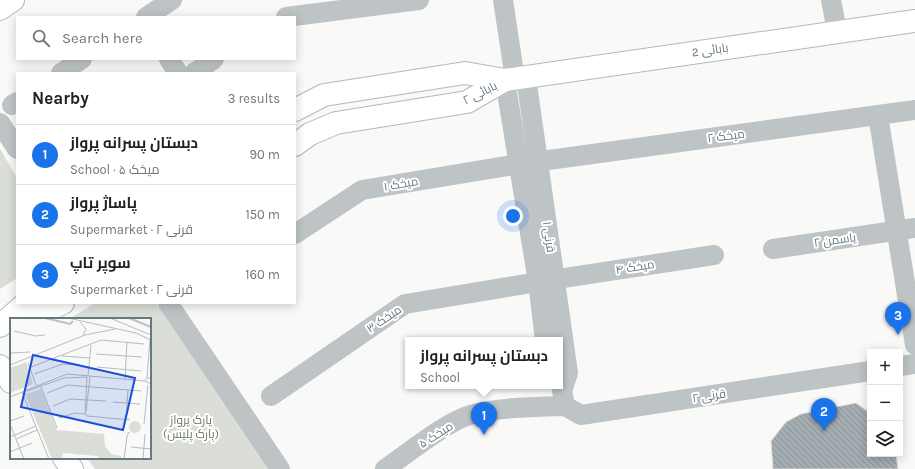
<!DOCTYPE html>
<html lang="en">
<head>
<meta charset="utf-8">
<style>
  body { margin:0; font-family:Karla,Cairo,sans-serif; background:#f6f6f6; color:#202124 }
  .controls { position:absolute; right:12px; bottom:12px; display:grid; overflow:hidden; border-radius:0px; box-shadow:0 2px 10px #0003 }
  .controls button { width:36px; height:36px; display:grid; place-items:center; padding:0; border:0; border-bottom:1px solid #e0e0e0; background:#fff; color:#202124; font:20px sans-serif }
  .you { position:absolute; left:513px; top:216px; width:14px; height:14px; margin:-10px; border:3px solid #fff; border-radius:50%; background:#1a73e8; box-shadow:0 0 0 6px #1a73e833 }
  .badge { display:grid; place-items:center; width:26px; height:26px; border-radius:50%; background:#1a73e8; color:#fff; font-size:13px; font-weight:700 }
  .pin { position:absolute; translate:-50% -33px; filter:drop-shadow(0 1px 2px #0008) }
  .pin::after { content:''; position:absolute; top:21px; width:14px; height:12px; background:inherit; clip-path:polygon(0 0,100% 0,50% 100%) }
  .popup { position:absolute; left:405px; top:337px; width:158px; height:52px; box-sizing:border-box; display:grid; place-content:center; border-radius:0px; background:#fff; filter:drop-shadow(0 1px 3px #0005); font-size:13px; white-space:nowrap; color:#757577 }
  .popup b { font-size:15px; color:#202124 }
  .popup::after { content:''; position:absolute; left:50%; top:100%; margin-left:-8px; border:8px solid transparent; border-top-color:#fff }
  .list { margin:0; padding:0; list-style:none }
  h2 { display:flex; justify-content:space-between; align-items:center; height:52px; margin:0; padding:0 16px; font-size:17px }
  h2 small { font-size:13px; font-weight:400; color:#757577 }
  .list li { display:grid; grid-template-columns:26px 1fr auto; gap:12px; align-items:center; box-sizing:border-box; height:60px; padding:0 16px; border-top:1px solid #e0e0e0 }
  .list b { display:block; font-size:15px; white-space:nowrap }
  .list p { margin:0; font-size:13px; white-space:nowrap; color:#757577 }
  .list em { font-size:13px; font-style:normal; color:#757577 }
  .icon { flex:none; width:22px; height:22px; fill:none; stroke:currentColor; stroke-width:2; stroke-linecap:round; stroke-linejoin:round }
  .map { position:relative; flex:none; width:915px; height:469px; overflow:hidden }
  .search { position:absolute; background:#fff; box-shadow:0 2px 10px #0003; left:16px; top:16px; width:280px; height:44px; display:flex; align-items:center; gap:10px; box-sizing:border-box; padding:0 14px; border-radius:0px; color:#757577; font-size:15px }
  .panel { position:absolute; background:#fff; box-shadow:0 2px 10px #0003; left:16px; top:72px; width:280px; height:232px; border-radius:0px }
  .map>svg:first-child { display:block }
</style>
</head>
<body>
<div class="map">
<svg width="915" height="469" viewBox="0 0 915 469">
  <defs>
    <pattern id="building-back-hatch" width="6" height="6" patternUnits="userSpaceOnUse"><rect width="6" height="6" fill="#a4aeb2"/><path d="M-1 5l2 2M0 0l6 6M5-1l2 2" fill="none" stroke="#899296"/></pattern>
  </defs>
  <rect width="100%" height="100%" fill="#f9f9f8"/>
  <g fill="#daded7">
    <path d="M0 149 17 178V278L0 289Z"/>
    <path d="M95 303H156L268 469H95L87 458H150V319H69Z"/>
  </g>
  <path fill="url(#building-back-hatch)" stroke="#dbdbda" d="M856 403 870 413V454H896L898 469H773L771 441 786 422 801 414Z"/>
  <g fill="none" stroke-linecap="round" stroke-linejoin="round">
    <g stroke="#b2b8bb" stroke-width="24">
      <g id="major">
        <path d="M0 9 13 0"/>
        <path d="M295 110 324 95 465 73 505 80 915 21"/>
        <path d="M295 145 310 134 336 123 467 102 505 80"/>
        <path d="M30 319 63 303"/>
        <path d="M0 326 26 303"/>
        <path d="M0 366 11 382"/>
        <path d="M64 458 72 469"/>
      </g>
    </g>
    <g stroke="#bec4c6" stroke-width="20">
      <path d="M503 0 515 79"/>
      <path d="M831 0 837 31"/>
      <path d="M146 17 172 0"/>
      <path d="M286 17 419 0"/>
      <path d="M169 59 178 73"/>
      <path d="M61 73 82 59"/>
      <path d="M194 73 214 59"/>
      <path d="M526 77 568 373 562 391 565 406 581 415 870 371"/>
      <path d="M505 80 538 282 545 340"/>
      <path d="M12 105 17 102"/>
      <path d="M878 115 915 345"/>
      <path d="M0 123 17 149"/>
      <path d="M295 234 362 190 519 164 915 110"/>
      <path d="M773 249 915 228"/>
      <path d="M168 303 280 469"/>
      <path d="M900 366 915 364"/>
      <path d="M271 396 405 304 538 282 714 255"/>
      <path d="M385 469C407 454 446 422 470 415 499 407 535 407 565 406"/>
    </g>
    <use href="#major" stroke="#fff" stroke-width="22"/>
  </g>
  <g text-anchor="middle" stroke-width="4" stroke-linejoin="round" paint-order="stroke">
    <g font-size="12" fill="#667880" stroke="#fff">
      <text transform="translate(710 50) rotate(-8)" y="4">بابائی 2</text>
      <text transform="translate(480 93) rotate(-27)" y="4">بابائی ۲</text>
      <text transform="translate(726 136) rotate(-8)" y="4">میخک ۲</text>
      <text transform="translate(401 184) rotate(-10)" y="4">میخک ۱</text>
      <text transform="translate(549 237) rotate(82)" y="4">قرنی ۱</text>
      <text transform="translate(835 240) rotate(-8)" y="4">یاسمن ۲</text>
      <text transform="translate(635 267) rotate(-9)" y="4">میخک ۴</text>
      <text transform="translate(384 319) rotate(-34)" y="4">میخک ۳</text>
      <text transform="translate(709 396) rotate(-9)" y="4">قرنی ۲</text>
      <text transform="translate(436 435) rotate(-33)" y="4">میخک ۵</text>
    </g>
    <g font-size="12" fill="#6b7866" stroke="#fff">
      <text x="191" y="424">پارک پرواز<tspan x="191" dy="14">(پارک پلیس)</tspan></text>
    </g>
  </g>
  <g transform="translate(10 318)">
    <rect width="141" height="141" fill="#f9f9f8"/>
    <path d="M119 109a6 6 0 1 1 12 0a6 6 0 1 1-12 0Z" fill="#daded7"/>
    <path d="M16 44 23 66 0 75V50ZM31 71 47 112 94 116 95 128 101 136 111 138V141H88V138L53 135 52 141H42L15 76Z" fill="#daded7"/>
    <path fill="none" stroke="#b7c3c6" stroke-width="2" d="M35 0 60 6 63 3M119 0 141 9"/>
    <path fill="none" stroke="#b5bdc1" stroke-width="1" d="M58 0 126 15 141 22M100 0 141 17M70 4 76 11 73 17M4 13 26 18 35 17M0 35 20 34M86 36 132 39M52 38 80 40M18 45 26 67M0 47 75 17 105 11M21 49 91 22 134 26M87 49 131 53M24 56 53 46 70 47M78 58 81 27M137 60 140 21M141 60H137L135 63 141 66M115 61 117 24M31 69 47 110M17 73 54 60 77 59M12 74 39 141M37 75 58 67 131 73M0 79 57 56 135 63M103 84 130 86M43 88 60 81 96 83M76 94 80 59M75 95 77 98 120 102M75 95 77 59M49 100 65 95 75 96M116 101 118 72M0 103 14 98M0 106 14 141M134 106 138 67M0 119 26 108M6 121 27 112M121 129 141 131M0 134 22 125M114 141 117 118 119 114M133 141 135 116"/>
    <path fill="#1d4ed8" fill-opacity="0.15" stroke="#1d4ed8" stroke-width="2" d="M23 37 125 60 113 112 11 89Z"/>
    <rect width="141" height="141" fill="none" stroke="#667880" stroke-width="2"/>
  </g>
</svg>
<div class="controls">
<button>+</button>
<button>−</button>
<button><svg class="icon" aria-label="layers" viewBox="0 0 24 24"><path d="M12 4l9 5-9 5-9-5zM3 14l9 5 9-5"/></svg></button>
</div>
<div class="you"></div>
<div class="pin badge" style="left:484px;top:435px">1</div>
<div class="popup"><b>دبستان پسرانه پرواز</b>School</div>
<div class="pin badge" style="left:824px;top:431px">2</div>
<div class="pin badge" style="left:898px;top:335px">3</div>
<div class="search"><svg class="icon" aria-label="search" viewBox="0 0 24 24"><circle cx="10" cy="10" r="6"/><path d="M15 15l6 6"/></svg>Search here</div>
<section class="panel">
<h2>Nearby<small>3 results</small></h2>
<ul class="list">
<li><span class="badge">1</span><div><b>دبستان پسرانه پرواز</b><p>School · میخک ۵</p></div><em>90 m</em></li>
<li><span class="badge">2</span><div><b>پاساژ پرواز</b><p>Supermarket · قرنی ۲</p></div><em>150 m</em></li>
<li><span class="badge">3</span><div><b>سوپر تاپ</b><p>Supermarket · قرنی ۲</p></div><em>160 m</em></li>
</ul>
</section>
</div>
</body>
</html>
